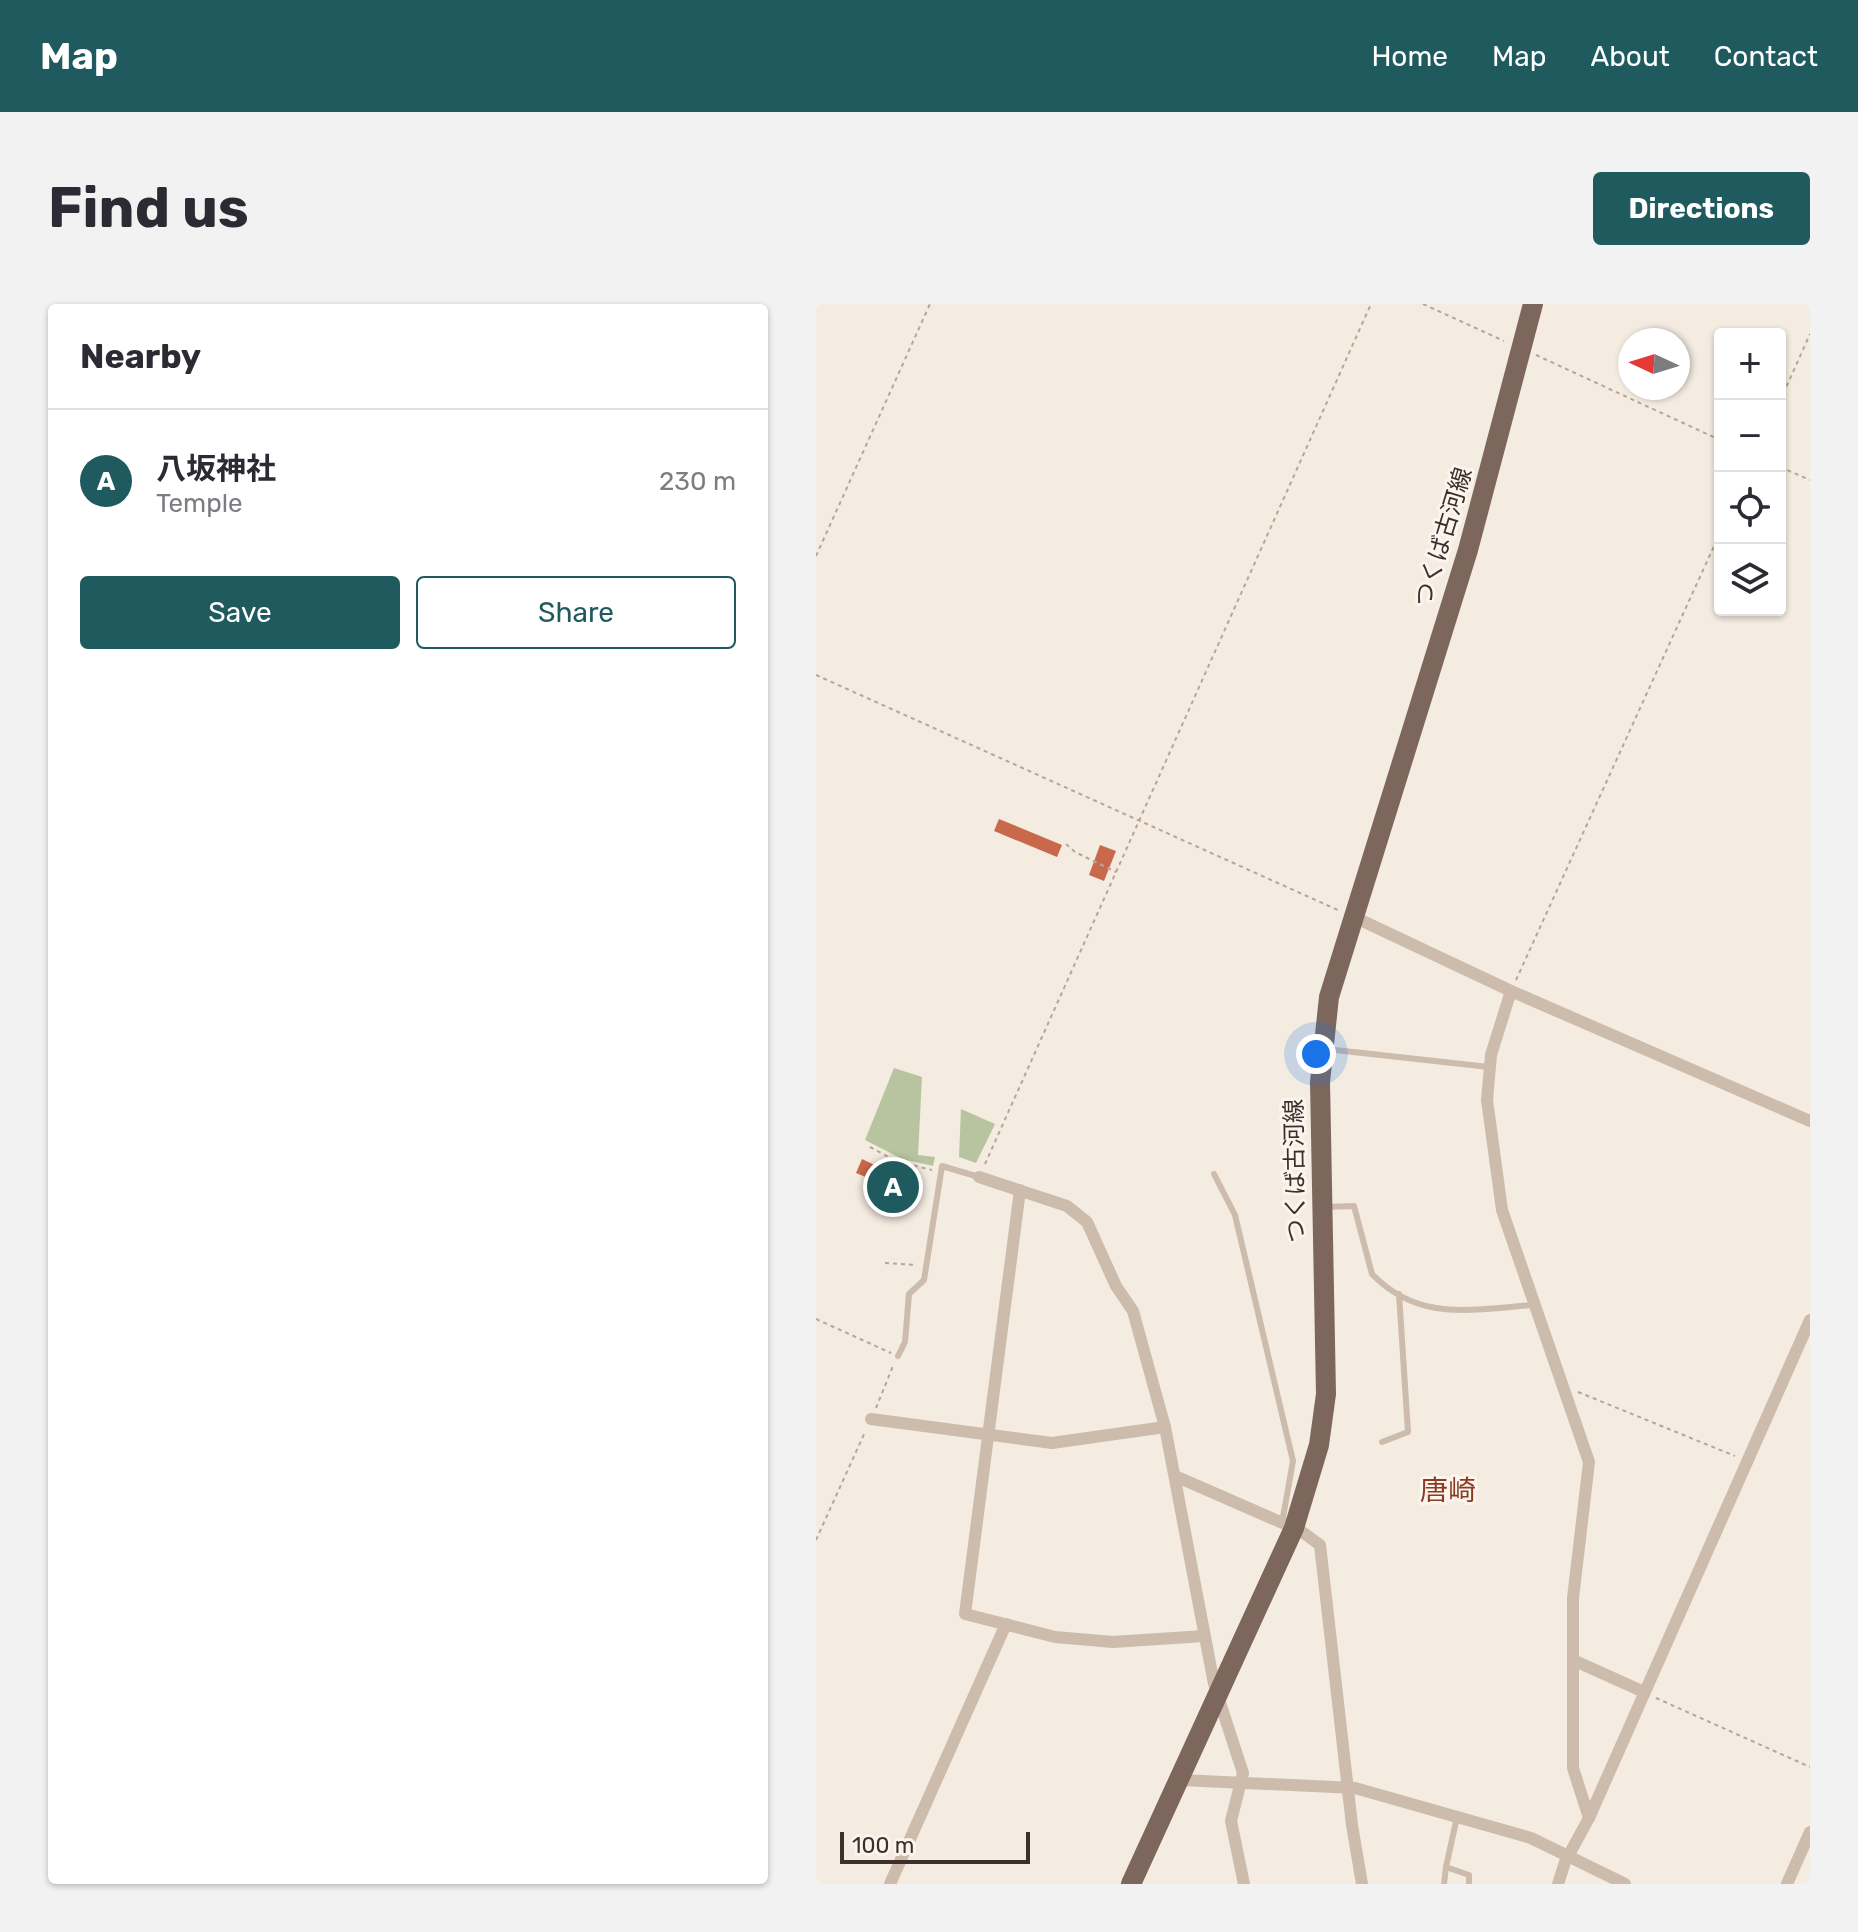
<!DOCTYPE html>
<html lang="en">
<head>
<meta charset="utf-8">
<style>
  body { margin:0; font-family:Rubik,"Noto Sans JP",sans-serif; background:#f2f2f3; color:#2b2b33 }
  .controls { position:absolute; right:24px; top:24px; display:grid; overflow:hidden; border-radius:8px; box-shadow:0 2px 6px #0004 }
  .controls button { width:72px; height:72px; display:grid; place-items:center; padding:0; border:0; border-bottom:2px solid #e1e1e2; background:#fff; color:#2b2b33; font:40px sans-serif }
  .compass { position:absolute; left:802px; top:24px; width:72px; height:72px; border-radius:50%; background:#fff; box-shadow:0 2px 6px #0004; rotate:274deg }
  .scale { position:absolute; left:24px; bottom:20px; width:190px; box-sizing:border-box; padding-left:8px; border:4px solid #3b302b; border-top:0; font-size:22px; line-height:28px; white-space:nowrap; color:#3b302b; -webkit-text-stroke:6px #fbf5ee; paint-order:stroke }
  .you { position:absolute; left:500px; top:750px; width:28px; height:28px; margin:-20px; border:6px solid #fff; border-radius:50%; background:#1a73e8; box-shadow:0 0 0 12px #1a73e833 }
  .badge { display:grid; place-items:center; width:52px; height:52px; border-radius:50%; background:#1f5a5e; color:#fff; font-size:26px; font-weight:700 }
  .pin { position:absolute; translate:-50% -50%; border:4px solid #fff; box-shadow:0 2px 8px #0006 }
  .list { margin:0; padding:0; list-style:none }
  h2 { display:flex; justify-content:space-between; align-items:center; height:104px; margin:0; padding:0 32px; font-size:34px }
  h2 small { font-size:26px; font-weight:400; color:#7c7c81 }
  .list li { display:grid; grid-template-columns:52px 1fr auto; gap:24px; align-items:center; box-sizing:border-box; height:144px; padding:0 32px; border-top:2px solid #e1e1e2 }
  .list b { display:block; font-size:30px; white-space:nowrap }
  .list p { margin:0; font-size:26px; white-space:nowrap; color:#7c7c81 }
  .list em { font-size:26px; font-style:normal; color:#7c7c81 }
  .actions { display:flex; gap:16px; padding:24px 32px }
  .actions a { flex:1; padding:18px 0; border:2px solid #1f5a5e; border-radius:8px; text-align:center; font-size:28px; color:#1f5a5e }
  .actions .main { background:#1f5a5e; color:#fff }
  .icon { flex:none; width:44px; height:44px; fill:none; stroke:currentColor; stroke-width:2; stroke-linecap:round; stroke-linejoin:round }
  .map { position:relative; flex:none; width:994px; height:1580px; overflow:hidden; border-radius:8px }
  header { display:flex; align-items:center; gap:48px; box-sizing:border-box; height:112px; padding:0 40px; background:#1f5a5e; color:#fff }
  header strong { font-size:38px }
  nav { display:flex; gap:44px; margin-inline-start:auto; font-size:28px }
  .intro { display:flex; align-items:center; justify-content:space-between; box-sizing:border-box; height:192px; padding:0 48px }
  h1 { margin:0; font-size:56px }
  .button { padding:20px 36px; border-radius:8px; background:#1f5a5e; color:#fff; font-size:28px; font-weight:700 }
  main { display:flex; gap:48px; padding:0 48px }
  aside { flex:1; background:#fff; border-radius:8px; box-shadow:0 2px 6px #0004 }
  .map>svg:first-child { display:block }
</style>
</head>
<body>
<header>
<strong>Map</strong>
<nav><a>Home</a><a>Map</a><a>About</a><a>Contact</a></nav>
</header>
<div class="intro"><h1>Find us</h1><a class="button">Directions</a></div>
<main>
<aside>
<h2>Nearby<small></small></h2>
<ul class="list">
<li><span class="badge">A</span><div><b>八坂神社</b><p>Temple</p></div><em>230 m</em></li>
</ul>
<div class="actions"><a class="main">Save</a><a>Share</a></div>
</aside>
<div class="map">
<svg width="994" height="1580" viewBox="0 0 994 1580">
  <rect width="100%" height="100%" fill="#f4ebe1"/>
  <g fill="#b8c4a0">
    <path d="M78 764 106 773 102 851 119 853 117 862 86 855 49 836Z"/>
    <path d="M145 805 179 820 160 859 143 853Z"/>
  </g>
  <g fill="#c8694b">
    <path d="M183 515 246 541 241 553 178 527Z"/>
    <path d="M284 541 300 547 288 577 273 571Z"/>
    <path d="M46 855 90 876 79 897 65 890 69 881 40 869Z"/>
  </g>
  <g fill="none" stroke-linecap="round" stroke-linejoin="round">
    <g stroke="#b9a596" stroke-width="2" stroke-dasharray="4 4" stroke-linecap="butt">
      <path d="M607 0 688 37"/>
      <path d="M720 51 904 136"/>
      <path d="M964 97 994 30"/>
      <path d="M964 163 994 176"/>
      <path d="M0 252 114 0"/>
      <path d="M0 371 524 607"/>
      <path d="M250 540 259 548 300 568"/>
      <path d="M700 676 904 229"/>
      <path d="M54 843 80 857 116 866"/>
      <path d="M169 860 555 0"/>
      <path d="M69 959 101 961"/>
      <path d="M0 1015 75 1049"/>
      <path d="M762 1088 919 1152"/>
      <path d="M60 1104 77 1062"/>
      <path d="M0 1236 49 1128"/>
      <path d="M840 1394 994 1463"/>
    </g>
    <g stroke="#cdbbac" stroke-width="6">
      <path d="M510 745 673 763"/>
      <path d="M398 870 419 911 477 1157 466 1219"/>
      <path d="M509 903 538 902 556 970C603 1019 657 1005 718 1001"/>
      <path d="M82 1052 89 1038 93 990 108 976 126 862 163 873"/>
      <path d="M566 1138 592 1128 583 990"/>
      <path d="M641 1513 630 1563 653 1571V1580"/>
      <path d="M628 1580 630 1563"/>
    </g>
    <g stroke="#cdbbac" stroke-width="12">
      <path d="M536 612 695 687 994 817"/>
      <path d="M695 687 675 751 671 796 686 906 773 1158 757 1294V1464L773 1514"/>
      <path d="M163 873 251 902 271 918 300 982 317 1007 349 1123 398 1380 427 1469 415 1517 428 1580"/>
      <path d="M204 886 149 1310 239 1333 297 1338 388 1332"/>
      <path d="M55 1115 236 1139 349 1123"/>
      <path d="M359 1172 485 1227 504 1241 536 1521 546 1580"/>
      <path d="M757 1356 828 1388"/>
      <path d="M365 1476 539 1484 715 1534 809 1580"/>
      <path d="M74 1580 190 1320"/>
      <path d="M742 1580 749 1558 773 1514 994 1016"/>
      <path d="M971 1580 994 1528"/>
    </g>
    <path stroke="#7d675c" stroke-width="20" d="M315 1580 478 1224 503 1141 510 1090 504 778 513 693 652 246 717 0"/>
  </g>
  <g text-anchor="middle" stroke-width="6" stroke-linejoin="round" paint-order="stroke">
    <g font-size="24" fill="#3b302b" stroke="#fbf5ee">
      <text transform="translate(627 233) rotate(-73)" y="8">つくば古河線</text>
      <text transform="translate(479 867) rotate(-91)" y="8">つくば古河線</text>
    </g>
    <g font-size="28" fill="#8c3b22" stroke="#fbf5ee">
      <text x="632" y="1196">唐崎</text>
    </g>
  </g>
</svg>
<div class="controls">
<button>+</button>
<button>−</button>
<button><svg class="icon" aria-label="locate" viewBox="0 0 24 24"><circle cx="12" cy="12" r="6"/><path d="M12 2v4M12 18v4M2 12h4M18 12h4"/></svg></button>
<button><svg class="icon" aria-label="layers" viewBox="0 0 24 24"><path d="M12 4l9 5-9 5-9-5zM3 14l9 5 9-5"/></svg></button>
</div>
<svg class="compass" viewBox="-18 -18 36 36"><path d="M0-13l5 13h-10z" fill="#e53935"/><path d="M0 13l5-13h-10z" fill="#7c7c81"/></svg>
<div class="scale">100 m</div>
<div class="you"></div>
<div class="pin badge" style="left:77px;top:883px">A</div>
</div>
</main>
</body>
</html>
